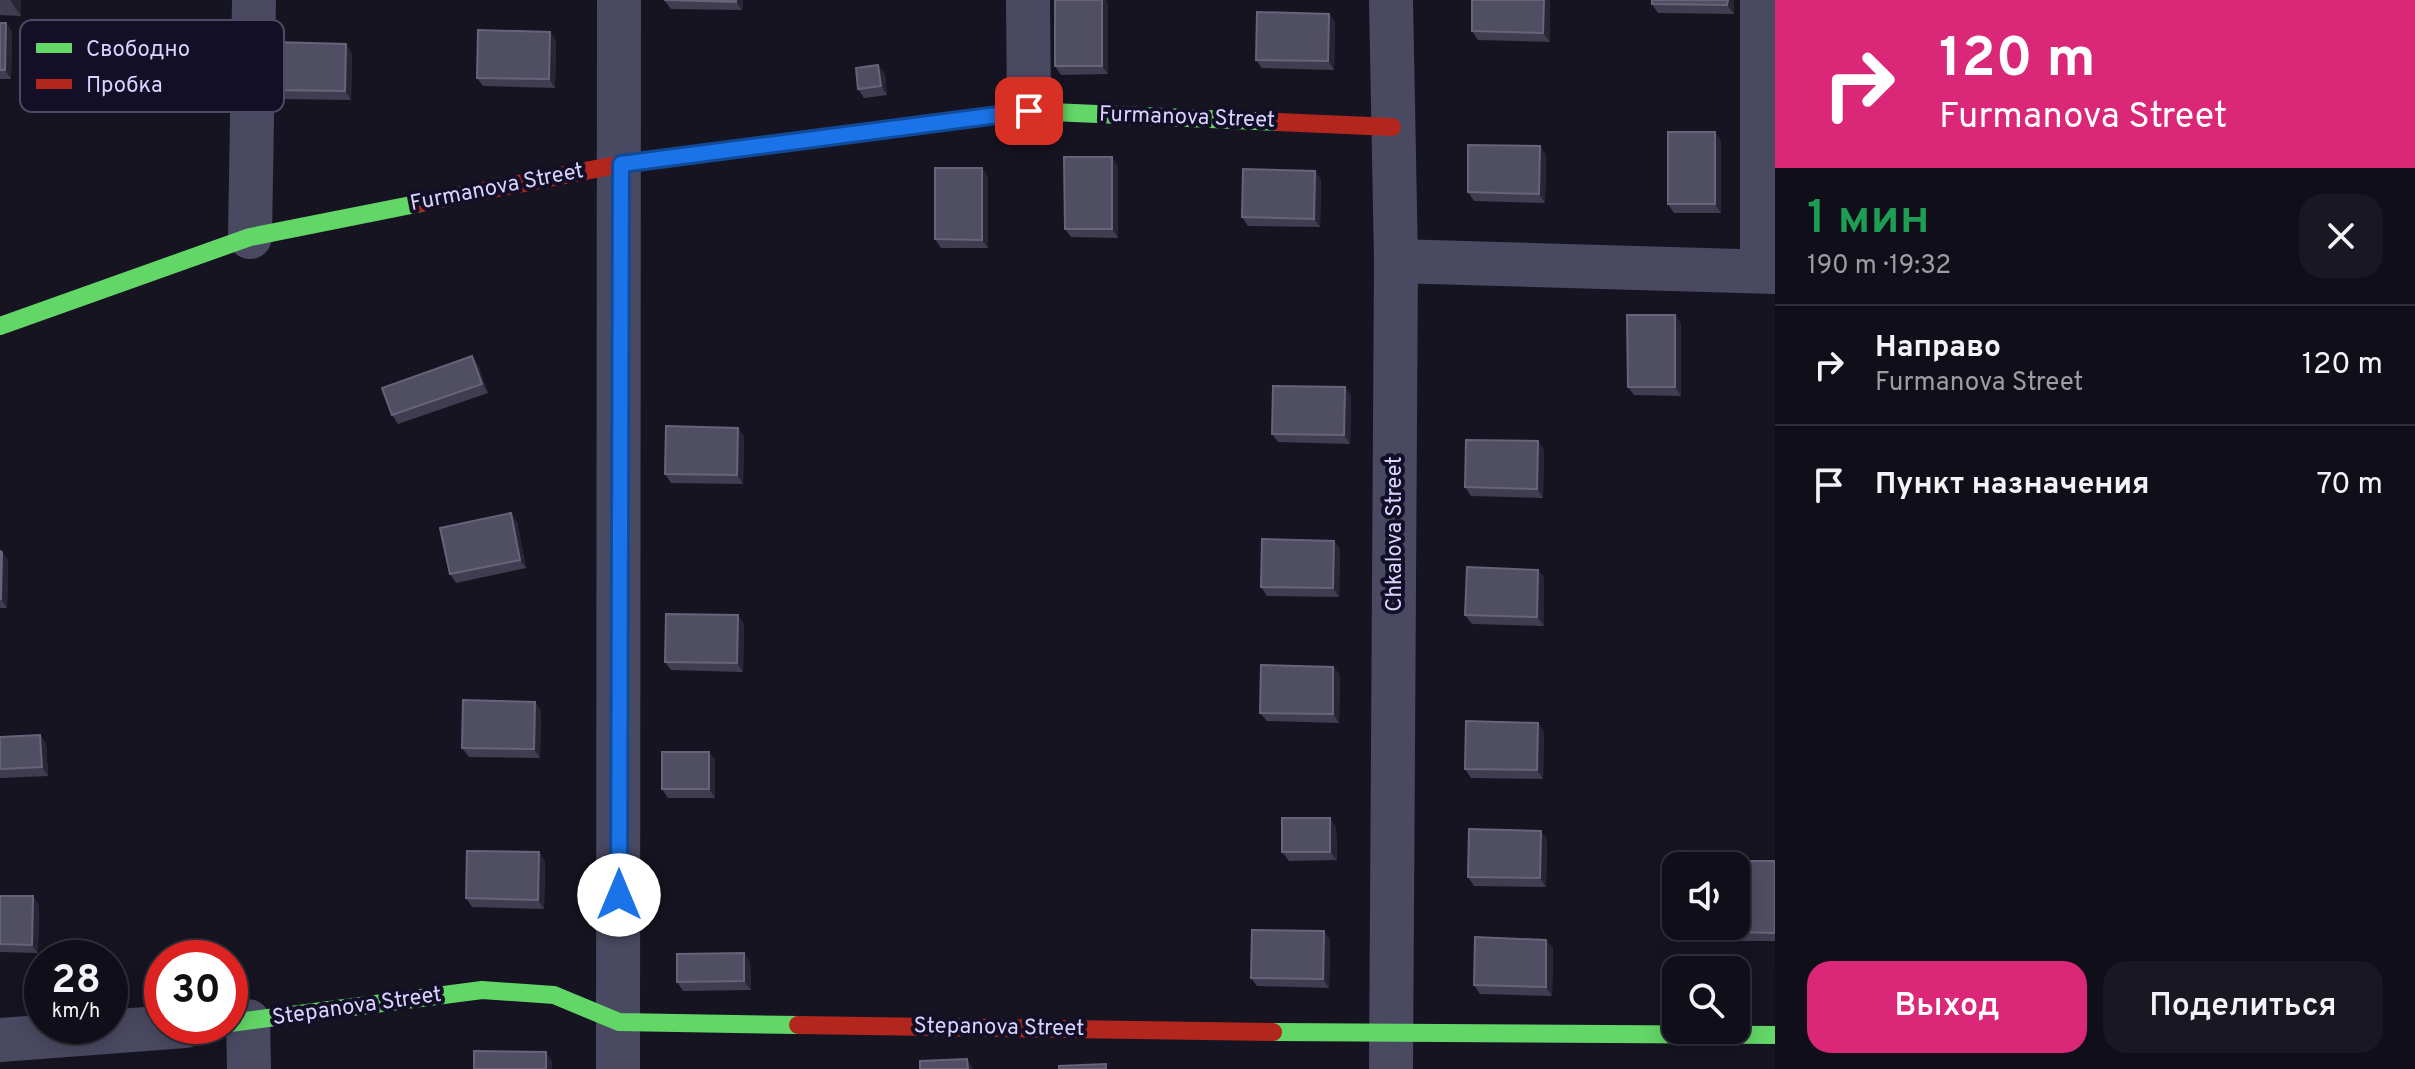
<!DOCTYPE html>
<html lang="ru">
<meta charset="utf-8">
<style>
body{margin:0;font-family:Overpass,sans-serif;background:#191822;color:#f1f3f6;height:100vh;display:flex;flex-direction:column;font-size:30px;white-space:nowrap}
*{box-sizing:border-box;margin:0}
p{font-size:26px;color:#9c9ca2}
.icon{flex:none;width:44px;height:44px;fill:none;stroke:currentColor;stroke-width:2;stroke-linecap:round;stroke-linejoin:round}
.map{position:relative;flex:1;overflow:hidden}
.panel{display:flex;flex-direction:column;background:#100f19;width:640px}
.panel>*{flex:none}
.top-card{background:#db2777;color:#fff;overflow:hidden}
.fabs{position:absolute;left:1662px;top:852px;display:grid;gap:16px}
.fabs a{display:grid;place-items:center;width:88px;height:88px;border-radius:16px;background:#100f19;box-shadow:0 4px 20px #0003,0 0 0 2px #302f38;font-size:40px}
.speed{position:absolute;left:24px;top:940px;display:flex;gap:16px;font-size:40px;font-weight:700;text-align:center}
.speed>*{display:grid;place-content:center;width:104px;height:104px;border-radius:50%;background:#100f19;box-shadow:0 4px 20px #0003,0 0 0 2px #302f38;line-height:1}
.speed small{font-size:20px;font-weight:400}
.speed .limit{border:12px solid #d22;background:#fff;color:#111}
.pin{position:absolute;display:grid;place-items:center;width:68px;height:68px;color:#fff;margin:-34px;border-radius:16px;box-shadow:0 4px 12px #0006}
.me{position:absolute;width:88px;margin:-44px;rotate:0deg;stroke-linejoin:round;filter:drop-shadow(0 0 6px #0008)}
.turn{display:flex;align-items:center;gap:28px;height:168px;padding:0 32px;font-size:36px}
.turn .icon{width:104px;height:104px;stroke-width:2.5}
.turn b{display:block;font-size:56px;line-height:68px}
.round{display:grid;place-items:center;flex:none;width:84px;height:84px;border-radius:24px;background:#191822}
.headline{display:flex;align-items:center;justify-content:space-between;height:136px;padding:0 32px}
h1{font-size:48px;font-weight:600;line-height:60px;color:#1e9e55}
.primary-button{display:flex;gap:16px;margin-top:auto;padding:16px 32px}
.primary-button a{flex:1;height:92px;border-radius:24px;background:#db2777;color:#fff;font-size:32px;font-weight:600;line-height:92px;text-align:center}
.primary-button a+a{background:#191822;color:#f1f3f6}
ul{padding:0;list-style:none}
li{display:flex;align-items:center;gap:24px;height:120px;padding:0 32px;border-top:2px solid #302f38}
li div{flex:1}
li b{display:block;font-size:30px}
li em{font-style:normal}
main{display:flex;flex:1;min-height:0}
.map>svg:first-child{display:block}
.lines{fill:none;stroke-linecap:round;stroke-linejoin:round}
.street{stroke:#4a4962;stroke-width:44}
.fast{stroke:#63d668;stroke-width:18}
.jam{stroke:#b3261e;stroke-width:18}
.wall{fill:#403d50}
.shaded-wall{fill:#282635}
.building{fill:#504e63;stroke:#66637b;stroke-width:2}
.route-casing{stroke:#114b97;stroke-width:20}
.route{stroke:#1a73e8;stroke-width:14}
.labels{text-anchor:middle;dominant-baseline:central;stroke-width:8;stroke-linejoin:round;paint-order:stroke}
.street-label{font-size:22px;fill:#d9d4ff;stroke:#130f26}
.key{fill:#130f26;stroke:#4e4a67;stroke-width:2}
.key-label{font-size:22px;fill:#d9d4ff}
</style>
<main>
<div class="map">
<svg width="1775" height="1069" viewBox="0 0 1775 1069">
<rect width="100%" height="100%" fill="#161421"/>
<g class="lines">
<path class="street" d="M1028 0 1029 111
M1391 0 1396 261 1391 1069
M1762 0V271
M250 237 254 0
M1396 261 1775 272
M248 1021 249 1069
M0 1040 185 1026
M618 1069 619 0"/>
<path class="fast" d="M761 146 1029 111 1277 122
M0 326 250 237 421 203
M230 1023 482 990 554 995 619 1022 798 1025
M1273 1032 1775 1035"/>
<path class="jam" d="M1277 122 1392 127
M421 203 621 164 761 146
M798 1025 1273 1032"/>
</g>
<path class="wall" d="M0 0H21V16L0 15Z
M664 0H743L742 10 671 9Z
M1472 0H1550V42L1478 40 1472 31Z
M1734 0V14L1658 13 1652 4Z
M1108 3V74L1061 75 1055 66Z
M1329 14 1335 22 1334 70 1262 68 1256 60Z
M0 23H6L12 32 11 79H0Z
M556 40 555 88 483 86 477 78Z
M352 53 351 100 279 99 273 90Z
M878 65 885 74 887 95 864 98 858 89Z
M1715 132 1721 141V213H1674L1668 204Z
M1540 146 1546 155 1545 203 1474 201 1468 192Z
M1118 166V238L1071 237 1065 229Z
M1315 171 1321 180 1320 227 1248 226 1242 217Z
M988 177V248H941L935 239Z
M1675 315 1681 324V396L1634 395 1628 387Z
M478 365 488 393 398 424 392 415Z
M1345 387 1351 396 1350 444 1278 442 1272 434Z
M738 428 744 436 743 484 671 483 665 474Z
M1538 441 1544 450 1543 498 1471 496 1465 487Z
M517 522 526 568 456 583 450 574Z
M1334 541 1340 549 1339 597 1267 596 1261 587Z
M0 551 2 552 8 560 7 608H0Z
M1538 570 1544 578V626L1472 624 1465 615Z
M744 624 743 672 671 670 665 662Z
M1333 667 1340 675 1339 723 1267 721 1260 713Z
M535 702 541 711 540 758 469 757 462 748Z
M1538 723 1544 732 1543 779 1471 778 1465 769Z
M40 735 46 744 48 776 0 778V737Z
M709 752 715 760V798H668L662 789Z
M1336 827 1337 860 1289 861 1282 852Z
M1541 831 1547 840 1546 887 1474 886 1468 877Z
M539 852 545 861 544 909 472 907 466 898Z
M1775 861V941H1736L1730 932Z
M0 896 39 905 38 953 0 952Z
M1324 931 1330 940 1329 988 1257 986 1251 978Z
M1546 940 1553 948 1552 996 1480 994 1474 985Z
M750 962 751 990 683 991 677 982Z"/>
<path class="shaded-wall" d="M10 0H21V16Z
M736 0H743L742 10 736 2Z
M1102 0H1106L1108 3V74L1102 66Z
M1544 0H1550V42L1543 33Z
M1728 0H1734V14L1727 5Z
M1329 14 1335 22 1334 70 1328 61Z
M6 23 12 32 11 79 5 70Z
M550 32 556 40 555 88 549 79Z
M346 44 352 53 351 100 345 91Z
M878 65 885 74 887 95 881 86Z
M1715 132 1721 141V213L1715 204Z
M1540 146 1546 155 1545 203 1539 194Z
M1112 157 1118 166V238L1112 229Z
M982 168 988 177V248L982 240Z
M1315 171 1321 180 1320 227 1314 219Z
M1675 315 1681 324V396L1675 387Z
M472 356 478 365 488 393 482 384Z
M1345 387 1351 396 1350 444 1344 435Z
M738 428 744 436 743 484 737 475Z
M1538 441 1544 450 1543 498 1537 489Z
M511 513 517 522 526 568 520 560Z
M1334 541 1340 549 1339 597 1333 588Z
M2 552 8 560 7 608 1 599Z
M1538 570 1544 578V626L1537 617Z
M738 615 744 624 743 672 737 663Z
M1333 667 1340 675 1339 723 1333 714Z
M535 702 541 711 540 758 534 749Z
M1538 723 1544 732 1543 779 1537 770Z
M40 735 46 744 48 776 42 767Z
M709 752 715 760V798L709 789Z
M1330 818 1336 827 1337 860 1330 852Z
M1541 831 1547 840 1546 887 1540 878Z
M539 852 545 861 544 909 538 900Z
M33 896 39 905 38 953 32 945Z
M1324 931 1330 940 1329 988 1323 979Z
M1546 940 1553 948 1552 996 1546 987Z
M744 953 750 962 751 990 744 981Z
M546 1052 552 1061V1069H546Z
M967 1059 973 1068V1069H968Z"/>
<path class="building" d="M664 0H736V2Z
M1055 0H1102V66H1055Z
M1472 0H1544L1543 33 1472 31Z
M1652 0H1728L1727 5 1652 4Z
M1257 12 1329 14 1328 61 1256 60Z
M0 23H6L5 70H0Z
M478 30 550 32 549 79 477 78Z
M274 42 346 44 345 91 273 90Z
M878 65 881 86 858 89 856 68Z
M1668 132H1715V204H1668Z
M1468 145 1540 146 1539 194 1468 192Z
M1064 157H1112V229H1065Z
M935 168H982V240L935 239Z
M1243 169 1315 171 1314 219 1242 217Z
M1627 315H1675V387H1628Z
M472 356 482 384 392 415 382 388Z
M1273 386 1345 387 1344 435 1272 434Z
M666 426 738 428 737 475 665 474Z
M1466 440 1538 441 1537 489 1465 487Z
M511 513 520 560 450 574 440 528Z
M1262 539 1334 541 1333 588 1261 587Z
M0 551 2 552 1 599H0Z
M1467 567 1538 570 1537 617 1465 615Z
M666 614 738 615 737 663 665 662Z
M1261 665 1333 667V714L1260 713Z
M463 700 535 702 534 749 462 748Z
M1466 721 1538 723 1537 770 1465 769Z
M40 735 42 767 0 769V737Z
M662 752H709V789H662Z
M1282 818H1330V852H1282Z
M1469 829 1541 831 1540 878 1468 877Z
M467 851 539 852 538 900 466 898Z
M1730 861H1775V933L1730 932V926H1736V866H1730Z
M0 896H33L32 945 0 944Z
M1252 930 1324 931 1323 979 1251 978Z
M1475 937 1546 940V987L1474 985Z
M744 953V981L677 982V954Z
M474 1051 546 1052V1069H474Z
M967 1059 968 1069H920V1061Z
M1106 1064V1069H1059V1066Z"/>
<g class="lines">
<g class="route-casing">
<path id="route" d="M619 895 621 164 1029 111"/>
</g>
<use href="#route" class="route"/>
</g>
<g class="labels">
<g class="street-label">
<text transform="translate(1187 118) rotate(2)">Furmanova Street</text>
<text transform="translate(497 188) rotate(-11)">Furmanova Street</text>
<text transform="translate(1395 534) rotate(-90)">Chkalova Street</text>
<text transform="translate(357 1007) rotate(-8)">Stepanova Street</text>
<text transform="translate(999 1028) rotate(1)">Stepanova Street</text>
</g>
</g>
<rect x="20" y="20" width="264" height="92" rx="12" class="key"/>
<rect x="36" y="43" width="36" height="10" fill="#63d668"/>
<rect x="36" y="79" width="36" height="10" fill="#b3261e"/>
<g class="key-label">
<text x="86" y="56">Свободно</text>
<text x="86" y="92">Пробка</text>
</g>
</svg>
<div class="fabs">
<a><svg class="icon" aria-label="sound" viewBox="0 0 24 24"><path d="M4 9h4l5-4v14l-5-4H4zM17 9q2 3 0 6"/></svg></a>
<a><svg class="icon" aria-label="search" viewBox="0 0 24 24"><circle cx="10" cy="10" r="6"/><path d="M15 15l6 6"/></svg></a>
</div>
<div class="speed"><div>28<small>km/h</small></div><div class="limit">30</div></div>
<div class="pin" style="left:1029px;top:111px;background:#d93025"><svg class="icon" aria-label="arrive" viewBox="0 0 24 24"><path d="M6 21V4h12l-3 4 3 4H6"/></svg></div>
<svg class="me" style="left:619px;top:895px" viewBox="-20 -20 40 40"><circle r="19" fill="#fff"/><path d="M0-13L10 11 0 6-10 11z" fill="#1a73e8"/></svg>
</div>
<section class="panel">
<div class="top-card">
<div class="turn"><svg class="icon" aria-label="right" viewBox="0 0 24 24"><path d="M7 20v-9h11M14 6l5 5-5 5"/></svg><div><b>120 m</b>Furmanova Street</div></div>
</div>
<div class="headline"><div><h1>1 мин</h1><p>190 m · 19:32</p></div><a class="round"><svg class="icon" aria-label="close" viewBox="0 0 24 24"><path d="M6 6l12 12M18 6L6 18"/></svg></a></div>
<ul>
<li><svg class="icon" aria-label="right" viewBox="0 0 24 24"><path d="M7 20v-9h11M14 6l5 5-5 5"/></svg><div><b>Направо</b><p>Furmanova Street</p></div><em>120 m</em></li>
<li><svg class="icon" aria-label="arrive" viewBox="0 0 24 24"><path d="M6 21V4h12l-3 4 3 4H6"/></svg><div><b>Пункт назначения</b></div><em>70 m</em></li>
</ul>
<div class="primary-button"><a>Выход</a><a>Поделиться</a></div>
</section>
</main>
